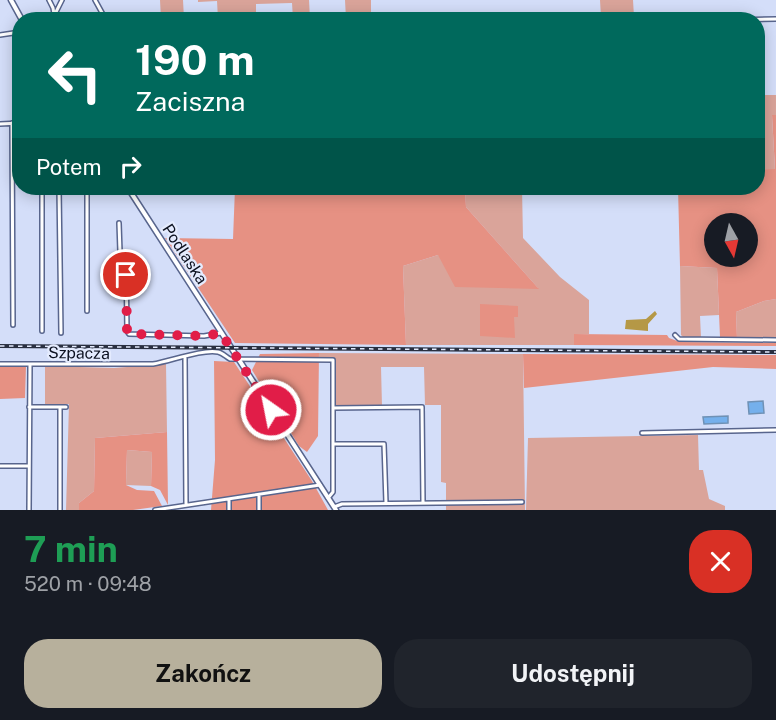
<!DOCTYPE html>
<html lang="pl">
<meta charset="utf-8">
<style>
body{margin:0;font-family:"Public Sans",sans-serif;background:#20242c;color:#f1f3f6;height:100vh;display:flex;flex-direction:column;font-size:22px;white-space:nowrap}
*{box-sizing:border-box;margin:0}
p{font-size:20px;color:#9ea1a6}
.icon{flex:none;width:33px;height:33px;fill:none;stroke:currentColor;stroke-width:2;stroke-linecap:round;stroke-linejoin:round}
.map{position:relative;height:510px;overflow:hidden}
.details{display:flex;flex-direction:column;background:#171b24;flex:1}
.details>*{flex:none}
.top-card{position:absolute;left:12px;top:12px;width:753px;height:183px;border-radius:24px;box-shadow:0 3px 15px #0003;background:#00695c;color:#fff;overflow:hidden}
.needle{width:39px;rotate:172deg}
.tools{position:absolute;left:704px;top:213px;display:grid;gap:12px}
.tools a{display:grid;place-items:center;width:54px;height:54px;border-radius:50%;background:#171b24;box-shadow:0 3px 15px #0003;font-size:30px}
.pin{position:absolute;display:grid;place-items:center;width:51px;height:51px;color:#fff;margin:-26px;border:3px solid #fff;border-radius:50%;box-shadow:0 2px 6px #0007}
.me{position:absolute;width:66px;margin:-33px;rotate:327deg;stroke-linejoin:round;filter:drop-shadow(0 0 4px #0008)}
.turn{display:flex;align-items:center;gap:21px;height:126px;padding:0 24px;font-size:27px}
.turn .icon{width:78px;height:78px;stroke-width:2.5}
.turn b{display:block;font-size:42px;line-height:51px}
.then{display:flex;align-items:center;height:57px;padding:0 24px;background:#0003;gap:12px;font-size:22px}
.round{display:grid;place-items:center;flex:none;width:63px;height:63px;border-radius:24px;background:#20242c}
.summary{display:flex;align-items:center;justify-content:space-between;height:102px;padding:0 24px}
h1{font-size:36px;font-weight:700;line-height:45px;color:#1e9e55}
.button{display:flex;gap:12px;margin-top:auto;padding:12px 24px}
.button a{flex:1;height:69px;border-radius:24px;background:#b7b09c;color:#111;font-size:24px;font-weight:700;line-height:69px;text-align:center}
.button a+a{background:#20242c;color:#f1f3f6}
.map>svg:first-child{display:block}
.green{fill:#daa49a}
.forest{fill:#e69183;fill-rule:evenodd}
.water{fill:#b59846}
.building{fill:#75b0ec;stroke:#6f91b5;stroke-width:1.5}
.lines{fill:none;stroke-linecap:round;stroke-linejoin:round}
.minor-casing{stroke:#58658d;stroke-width:6}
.tertiary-casing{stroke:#58658d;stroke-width:7}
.minor{stroke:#fff;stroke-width:3}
.tertiary{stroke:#fff;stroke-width:4}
.rail-casing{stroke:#292f40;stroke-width:4}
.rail{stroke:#e4ebfe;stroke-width:1.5;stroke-dasharray:4.5;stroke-linecap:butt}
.route{stroke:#e11d48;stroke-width:10;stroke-dasharray:0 18}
.labels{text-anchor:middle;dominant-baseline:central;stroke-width:4.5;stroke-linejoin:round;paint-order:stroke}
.street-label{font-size:16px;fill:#0b101f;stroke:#e4ebfe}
</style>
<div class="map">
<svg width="776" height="510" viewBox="0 0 776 510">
<rect width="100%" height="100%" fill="#d4def9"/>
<path class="green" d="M160 0H183L184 19H161Z
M198 0H309L310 19H293L292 3 256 4V19H218L217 1 198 2Z
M345 0H371V19H346Z
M600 0H633L634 17H601Z
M758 95H776V115L772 116 775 170H758Z
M465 188H522L523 238 560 277 589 300V334H575L574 345H406L403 266 438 255 538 288 466 207Z
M680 266 717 268 719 315 700 316 701 337H683L681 335Z
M776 299V338H737L736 312 764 301Z
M319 353 523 354 525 510H446V483L441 482V405H425L424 367H381L382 406H336L335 359 319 358Z
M166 364 167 432 95 438 94 491 79 503V510H66L69 404H45V366L114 368Z
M698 435 699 470H703L709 499 725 506V510H526L528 438Z
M127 450 152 452 151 486 126 485Z"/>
<path class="forest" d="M772 115H776V299L764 301 736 312 737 338 720 337 717 268 680 266 678 188H758V170L775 169ZM714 224H747V256H714Z
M235 188H465L466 207 539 289 455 287 438 255 403 266 406 345 235 343 165 238 233 239Z
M480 304 518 306V317H514L515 338 480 336Z
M574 334 667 335 669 338 680 342 776 343V346L574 345Z
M319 353 318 436 307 452 299 446 252 370 260 354Z
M523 354 776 355V369L713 367 524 388Z
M214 361 234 362 312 481 328 510H211L215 460Z
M0 366H26L25 398 0 399Z
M167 432 168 505 160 490 151 486 152 452 127 450 126 485 137 490 154 491 162 506 133 510H79V503L94 491 95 438Z"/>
<path class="water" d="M655 311 657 314 648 324V331L625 329 626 320 646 319Z"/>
<path class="building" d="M763 401 764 413 749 414 748 402Z
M728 416V423L704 424 703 417Z"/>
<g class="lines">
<g class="minor-casing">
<path id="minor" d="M49 0 53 8 55 20
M95 0 106 20
M55 14 62 0
M735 20 776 19
M0 35 20 32
M12 123 13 325
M0 124 20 123
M42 188V331
M59 188 61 333
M87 188V311
M119 223 120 252 126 256 127 331 129 334 204 336 221 333
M675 335 679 339 776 340
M185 358 186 505
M0 364H153C171 361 202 349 218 352 223 353 226 357 230 359L333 360V492L328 498
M29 407H66
M60 407V510
M333 408 422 407 423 502
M642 433 776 430
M333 444H384L386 503
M0 466H28
M229 500V510
M334 507 342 504 522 502
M29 510 30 365
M155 510 320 485
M259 510V495"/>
</g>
<g class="tertiary-casing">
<path id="tertiary" d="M11 0 22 20
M128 188 336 510"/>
</g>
<use href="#minor" class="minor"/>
<use href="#tertiary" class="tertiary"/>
<g class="rail-casing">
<path id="rail" d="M0 346 776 352"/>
</g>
<use href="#rail" class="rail"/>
</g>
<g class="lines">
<path class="route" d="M126 275 127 331 129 334 205 336 221 333 271 410"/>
</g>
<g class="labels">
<g class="street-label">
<text transform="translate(185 254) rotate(57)">Podlaska</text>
<text transform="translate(79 353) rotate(1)">Szpacza</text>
</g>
</g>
</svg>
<div class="tools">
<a><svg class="needle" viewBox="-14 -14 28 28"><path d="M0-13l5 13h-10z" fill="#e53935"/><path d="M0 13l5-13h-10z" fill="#9ea1a6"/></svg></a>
</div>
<div class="pin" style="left:126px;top:275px;background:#d93025"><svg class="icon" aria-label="arrive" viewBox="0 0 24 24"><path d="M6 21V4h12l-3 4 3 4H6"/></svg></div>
<svg class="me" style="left:271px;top:410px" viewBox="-20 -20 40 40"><circle r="17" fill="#e11d48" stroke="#fff" stroke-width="3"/><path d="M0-11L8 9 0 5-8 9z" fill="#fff"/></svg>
<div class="top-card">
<div class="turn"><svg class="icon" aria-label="left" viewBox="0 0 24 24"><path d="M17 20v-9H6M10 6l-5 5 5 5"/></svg><div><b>190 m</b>Zaciszna</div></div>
<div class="then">Potem<svg class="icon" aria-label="right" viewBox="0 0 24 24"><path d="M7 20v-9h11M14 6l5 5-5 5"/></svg></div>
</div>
</div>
<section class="details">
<div class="summary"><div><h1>7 min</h1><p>520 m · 09:48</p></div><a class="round" style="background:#d93025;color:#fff"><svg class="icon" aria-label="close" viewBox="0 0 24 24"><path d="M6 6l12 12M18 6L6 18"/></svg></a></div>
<div class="button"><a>Zakończ</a><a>Udostępnij</a></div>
</section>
